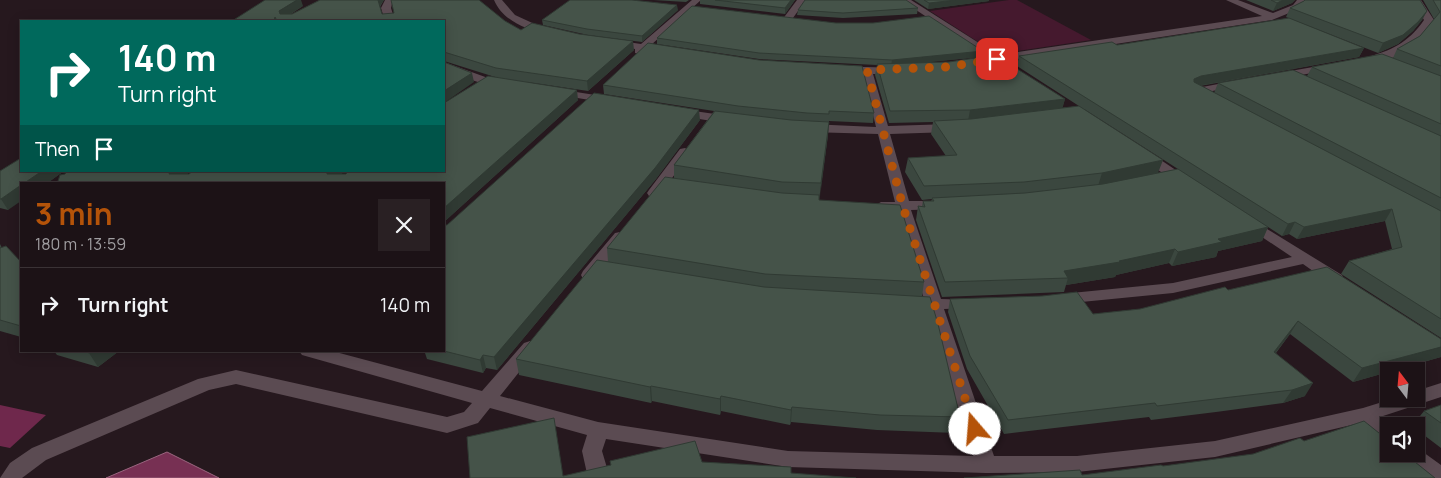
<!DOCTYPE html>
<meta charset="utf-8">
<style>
body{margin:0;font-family:Manrope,sans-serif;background:#292023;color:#f1f3f6;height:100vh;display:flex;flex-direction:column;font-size:19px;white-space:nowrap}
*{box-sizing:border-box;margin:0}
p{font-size:16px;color:#a09ea1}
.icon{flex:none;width:28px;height:28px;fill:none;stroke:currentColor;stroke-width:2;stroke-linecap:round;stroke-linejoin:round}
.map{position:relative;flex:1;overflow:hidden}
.panel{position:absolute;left:20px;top:182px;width:425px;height:170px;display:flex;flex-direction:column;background:#1c1216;border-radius:0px;box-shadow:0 2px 12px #0003,0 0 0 1px #3a3235}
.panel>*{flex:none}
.hud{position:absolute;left:20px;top:20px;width:425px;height:152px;border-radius:0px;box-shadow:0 2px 12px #0003,0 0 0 1px #3a3235;background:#00695c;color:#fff;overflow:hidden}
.needle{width:32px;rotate:344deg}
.fabs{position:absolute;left:1380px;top:362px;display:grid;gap:10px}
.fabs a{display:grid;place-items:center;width:45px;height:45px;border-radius:0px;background:#1c1216;box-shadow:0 2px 12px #0003,0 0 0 1px #3a3235;font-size:25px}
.pin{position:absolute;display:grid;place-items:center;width:42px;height:42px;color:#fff;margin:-21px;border-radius:10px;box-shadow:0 2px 8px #0006}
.me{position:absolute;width:55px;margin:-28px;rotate:342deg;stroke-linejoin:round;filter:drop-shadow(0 0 4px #0008)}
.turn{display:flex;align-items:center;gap:18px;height:105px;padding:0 15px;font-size:22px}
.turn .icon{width:65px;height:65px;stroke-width:2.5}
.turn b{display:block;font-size:35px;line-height:42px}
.then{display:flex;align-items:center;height:48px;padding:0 15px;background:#0003;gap:10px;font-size:19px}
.round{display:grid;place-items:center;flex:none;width:52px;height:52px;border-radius:0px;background:#292023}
.head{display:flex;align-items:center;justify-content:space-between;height:85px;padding:0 15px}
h1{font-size:30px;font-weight:700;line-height:38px;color:#b45309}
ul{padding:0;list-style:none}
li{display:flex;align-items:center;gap:15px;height:75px;padding:0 15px;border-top:1px solid #3a3235}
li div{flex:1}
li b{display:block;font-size:19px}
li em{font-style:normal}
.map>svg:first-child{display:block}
.green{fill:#45192e}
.forest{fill:#6f284c}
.water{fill:#773053;stroke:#9a657f}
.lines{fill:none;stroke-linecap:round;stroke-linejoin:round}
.minor{fill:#5b4b52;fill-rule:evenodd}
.wall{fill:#3b473f;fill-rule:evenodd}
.shaded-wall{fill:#303a33}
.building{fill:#455349;stroke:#303a33}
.route{stroke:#b45309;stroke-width:9;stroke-dasharray:0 16.2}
</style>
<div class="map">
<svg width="1441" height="478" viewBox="0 0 1441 478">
<rect width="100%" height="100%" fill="#26181e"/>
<path class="green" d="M1009 0H1017L1091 40 997 54 930 11Z"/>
<path class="forest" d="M0 405 46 415 10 448 0 446Z"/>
<path class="water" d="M167 452 219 478H106Z"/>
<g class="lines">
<path class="minor" d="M385 0H393L391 8 395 21H385L381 8Z
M494 0H502L515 15 552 32 547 35C526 29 503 21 494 0Z
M692 0H701L651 45 667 48V52L646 51 639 54 635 53V49L614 46 609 43 614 40 641 44Z
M797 0H806L790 22H784L782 20Z
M901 0H911L998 55 1262 16 1226 0H1238L1273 13 1293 5 1297 0H1306L1299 9 1272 20 1005 61V64L978 63V59L987 57Z
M1412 0H1421L1434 20C1420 41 1392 68 1364 62V58C1391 51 1408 43 1424 20Z
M444 62 488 78 506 81 507 83C497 93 457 74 444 69Z
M1330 64 1335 67 1334 69 1279 79 1274 76 1279 73Z
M867 67 897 68 902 71 897 74H873L888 126 951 124 957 128 951 132 890 134 909 201H943L950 205 943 209 911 210 941 299 974 300 976 304 974 308 944 309 994 456H1077L1215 441 1363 408 1392 399H1416V391L1441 383V397L1380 417 1392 426H1389V443L1382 441 1360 423 1215 457 1077 472 986 473 788 467 606 439 602 451 610 478H588L582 451 587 435 490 408 478 423 447 433 236 384 209 390 46 460 22 478H0L10 463 32 448 198 379 236 370 447 417 464 412 472 403 302 355 299 351H332L482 391 524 343 530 341 536 343 539 347 500 396 598 422 788 451 973 456 928 309 905 308 903 304 905 300 924 299 897 210H881L874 206 881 202H895L878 134 809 132 803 128 809 124 876 127 863 74 842 73 837 70 842 67Z
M1234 81 1238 82V86L1197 94 1191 91 1197 88Z
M557 89 608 97 614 100 608 103 553 94V90Z
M680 109 729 116 735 120 729 124 676 115V111Z
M685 148 691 152 659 196H649L647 193 649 190 680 149Z
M1144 151 1149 152 1192 181 1185 185 1180 184 1139 158 1138 155 1139 152Z
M1249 218 1342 275 1344 279 1342 283H1330L1303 264 1173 293 1061 304 1055 303 1053 299 1055 295 1061 294 1173 283 1292 257 1244 225 1242 222Z
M620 232 627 236 595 279H583L581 275 583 271 615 233Z
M1416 447 1441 465V478H1427L1405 460 1402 454H1416Z"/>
</g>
<path class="wall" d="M320 0H384L380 7 382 14 505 21 521 30 634 50 588 91 527 82 578 100 444 222V184L65 174 68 171H191L187 174H189L193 171H345L341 174H346L495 77 444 61V21H232L303 6 291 14H292Z
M653 0H689L686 2Z
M700 0H795L785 14 700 4Z
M914 0H989V1L928 9Z
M1246 0H1295L1292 3 1273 11Z
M1423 0H1441V338L1341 274 1349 261 1392 249 1385 221 1297 239 1289 234 1282 236 1268 227 1262 241 1218 251 1216 257 1172 266 1169 263 1116 275 1115 277 1066 285 1064 292 942 297 916 220 918 206H922L923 201H931L932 199 922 200 905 172 908 158 946 156 931 134 933 122 889 123 875 75 877 65 759 59 657 44V38L983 51 981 57 1065 99 1062 108 1079 106 1017 66 1019 56 1117 45 1364 48 1359 57 1200 86 1214 93 1218 83 1307 76 1312 67 1393 58 1397 49 1420 36 1434 19ZM980 57 949 62H927ZM1084 109 1178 169 1158 173Z
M1304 1 1427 11 1422 20 1413 31 1398 44 1378 53 1286 17 1290 8Z
M918 8 917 14 843 18 797 15 798 10Z
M678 10 642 42 588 35 543 25 542 20Z
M603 85 874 113 873 123 829 121 828 135 819 200 924 282 922 297 960 417 956 433 877 430 791 422 790 425 721 411 720 415 652 401 651 403 519 375 516 359 608 261 607 248 674 178V165L714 111 604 94Z
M700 120 656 179 497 370 486 368 483 373 427 359 425 353 419 351H444L447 225Z
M0 171H64L46 184H21L8 210 0 208Z
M0 244 2 248 21 262V337L0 331Z
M1228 290 1441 357 1353 382 1290 334 1276 353 1305 396 1283 403 1216 412 1151 420 1149 417 1004 434 967 369 948 312 950 299 1093 314 1140 309Z
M54 351H119L98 367 57 355Z
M1441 405V448L1416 429V426H1412L1424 411Z"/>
<path class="shaded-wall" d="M297 0H301L303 6 282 19 279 11Z
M378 0H384L379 7Z
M791 0H795L785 14V8Z
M956 0H989V1L928 9 929 3Z
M1283 0H1295L1292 3 1273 11 1277 3Z
M677 5 678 10 642 42V36Z
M1427 11 1422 20 1413 31 1398 44 1378 53 1383 43Z
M633 41 634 50 588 91 587 81Z
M1364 48 1359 57 1197 86 1190 89 1194 79 1201 76Z
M983 51 981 57 891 66 892 60Z
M472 73 474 82 444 103V91Z
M577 90 578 100 444 222V208Z
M1065 99 1062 110 968 121 970 110Z
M699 110 700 120 656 179 497 370 494 357Z
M829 122 828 135 820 197 821 183Z
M1163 160 1158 173 1098 186 1102 173Z
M42 171H64L46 184H23Z
M170 171H191L175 182 169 174Z
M327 171H345L331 183 327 174Z
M21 185V201L8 210 1 199Z
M1392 209 1385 221 1297 239 1304 227Z
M1295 222 1289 234 1282 236 1288 224Z
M1268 227 1262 241 1218 251 1216 257 1172 266 1178 252 1218 239Z
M1175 249 1169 263 1116 275 1115 277 1066 285 1068 278 1064 271Z
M1298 321 1290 334 1266 365 1274 352Z
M1441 347V357L1353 382 1362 368Z
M92 351H119L98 367 89 353Z
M483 355 486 368 483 373 480 360Z
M1313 383 1305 396 1283 403 1292 390Z
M651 386 652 401 651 403 650 387Z
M721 396V411L720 415V399Z
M792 407 791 422 790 425 791 410Z"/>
<path class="building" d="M265 0H297L279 11 280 14H292L320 0H378L382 14 394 13 391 0H479L505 21 521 30 532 23 579 34 633 41 587 81 496 68 444 52V21H277L275 17 274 21H232Z
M570 0H632L677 5 642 36 587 29 542 20Z
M715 0H791L785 8Z
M805 0H906L918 8 843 13 798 10Z
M924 0H956L929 3Z
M1271 0H1283L1277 3Z
M1305 0H1420L1427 11 1418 22 1403 35 1383 43 1290 8 1304 1Z
M1433 0H1441V66L1397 49 1420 36 1440 12Z
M692 6 836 23H873L929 16 983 51 892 60 759 53 657 38Z
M1289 18 1364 48 1201 76 1194 79V82L1441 211V319L1349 261 1402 247 1392 209 1304 227 1295 222 1288 224 1019 56 1112 42 1117 45Z
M648 43 759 60 862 66 874 113 829 111V114L807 113 738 106 603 85Z
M1382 54 1441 76V124L1312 67Z
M995 55 1065 99 970 110 890 111 877 64 949 62Z
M444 62 472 73 444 91Z
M1293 70 1441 136V198L1218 83Z
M488 76 577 90 444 208V184H57L60 175 65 174 68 171H170L169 174H189L193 171H327V174H346L349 171H444V103Z
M594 93 699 110 655 168 494 357 483 355 480 360 444 351V225H447Z
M1079 106 1163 160 1102 173 1024 182 924 186 908 158 957 155 934 121 971 119Z
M715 111 791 120 829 122 821 183 782 182 674 165Z
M21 158V171H42L23 184H21V185L1 199H0V171Z
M1178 169 1268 227 1218 239 1222 242 1178 252 1175 249 1119 261 1120 262 1064 271 1068 278 945 282 918 206 925 207 923 201H934L932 198 1025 193 1103 184Z
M665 177 782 193 819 195V200L900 205 924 282 765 274 607 248Z
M6 246 21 262V326L0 320V247V248Z
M597 260 764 287 930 297 938 324 960 417 880 415 792 407 791 410 721 396 720 399 651 386 650 387 516 359Z
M1327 267 1441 339V347L1362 368 1298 321 1274 352 1313 383 1292 390 1223 398 1157 406 1155 403 1008 420 970 356 950 299 1042 296 1077 292 1093 314 1140 309 1225 287 1228 290Z
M83 351H92L89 353Z
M1441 405V423L1424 411Z
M554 418 563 476 611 465 610 461 695 441 702 462 791 467V473L856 478H470L467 437Z
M1364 421 1389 441V454H1405L1435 478H964L1080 470 1082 475 1161 465 1163 466 1253 454 1300 438 1304 441Z"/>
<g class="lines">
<path class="route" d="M975 429 903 207 867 70 947 67 997 59"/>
</g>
</svg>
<div class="fabs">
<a><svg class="needle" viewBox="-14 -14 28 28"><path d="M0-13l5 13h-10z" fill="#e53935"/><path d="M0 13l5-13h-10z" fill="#a09ea1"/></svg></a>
<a><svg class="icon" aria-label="sound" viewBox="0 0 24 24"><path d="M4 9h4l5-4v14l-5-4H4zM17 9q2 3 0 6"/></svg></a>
</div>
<div class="pin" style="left:997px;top:59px;background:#d93025"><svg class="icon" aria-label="arrive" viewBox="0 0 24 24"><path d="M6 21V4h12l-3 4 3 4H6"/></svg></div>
<svg class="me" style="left:975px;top:429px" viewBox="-20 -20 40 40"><circle r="19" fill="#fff"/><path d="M0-13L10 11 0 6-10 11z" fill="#b45309"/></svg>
<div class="hud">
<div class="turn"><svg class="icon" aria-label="right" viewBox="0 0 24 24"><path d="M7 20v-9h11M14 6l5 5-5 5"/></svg><div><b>140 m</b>Turn right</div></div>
<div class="then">Then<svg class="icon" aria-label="arrive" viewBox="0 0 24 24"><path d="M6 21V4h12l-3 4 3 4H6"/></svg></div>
</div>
<section class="panel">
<div class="head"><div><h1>3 min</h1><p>180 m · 13:59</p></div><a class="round"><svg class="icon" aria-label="close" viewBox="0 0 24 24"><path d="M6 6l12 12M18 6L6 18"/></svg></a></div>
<ul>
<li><svg class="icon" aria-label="right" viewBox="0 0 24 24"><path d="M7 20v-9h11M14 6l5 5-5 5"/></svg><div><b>Turn right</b></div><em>140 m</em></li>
</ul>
</section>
</div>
